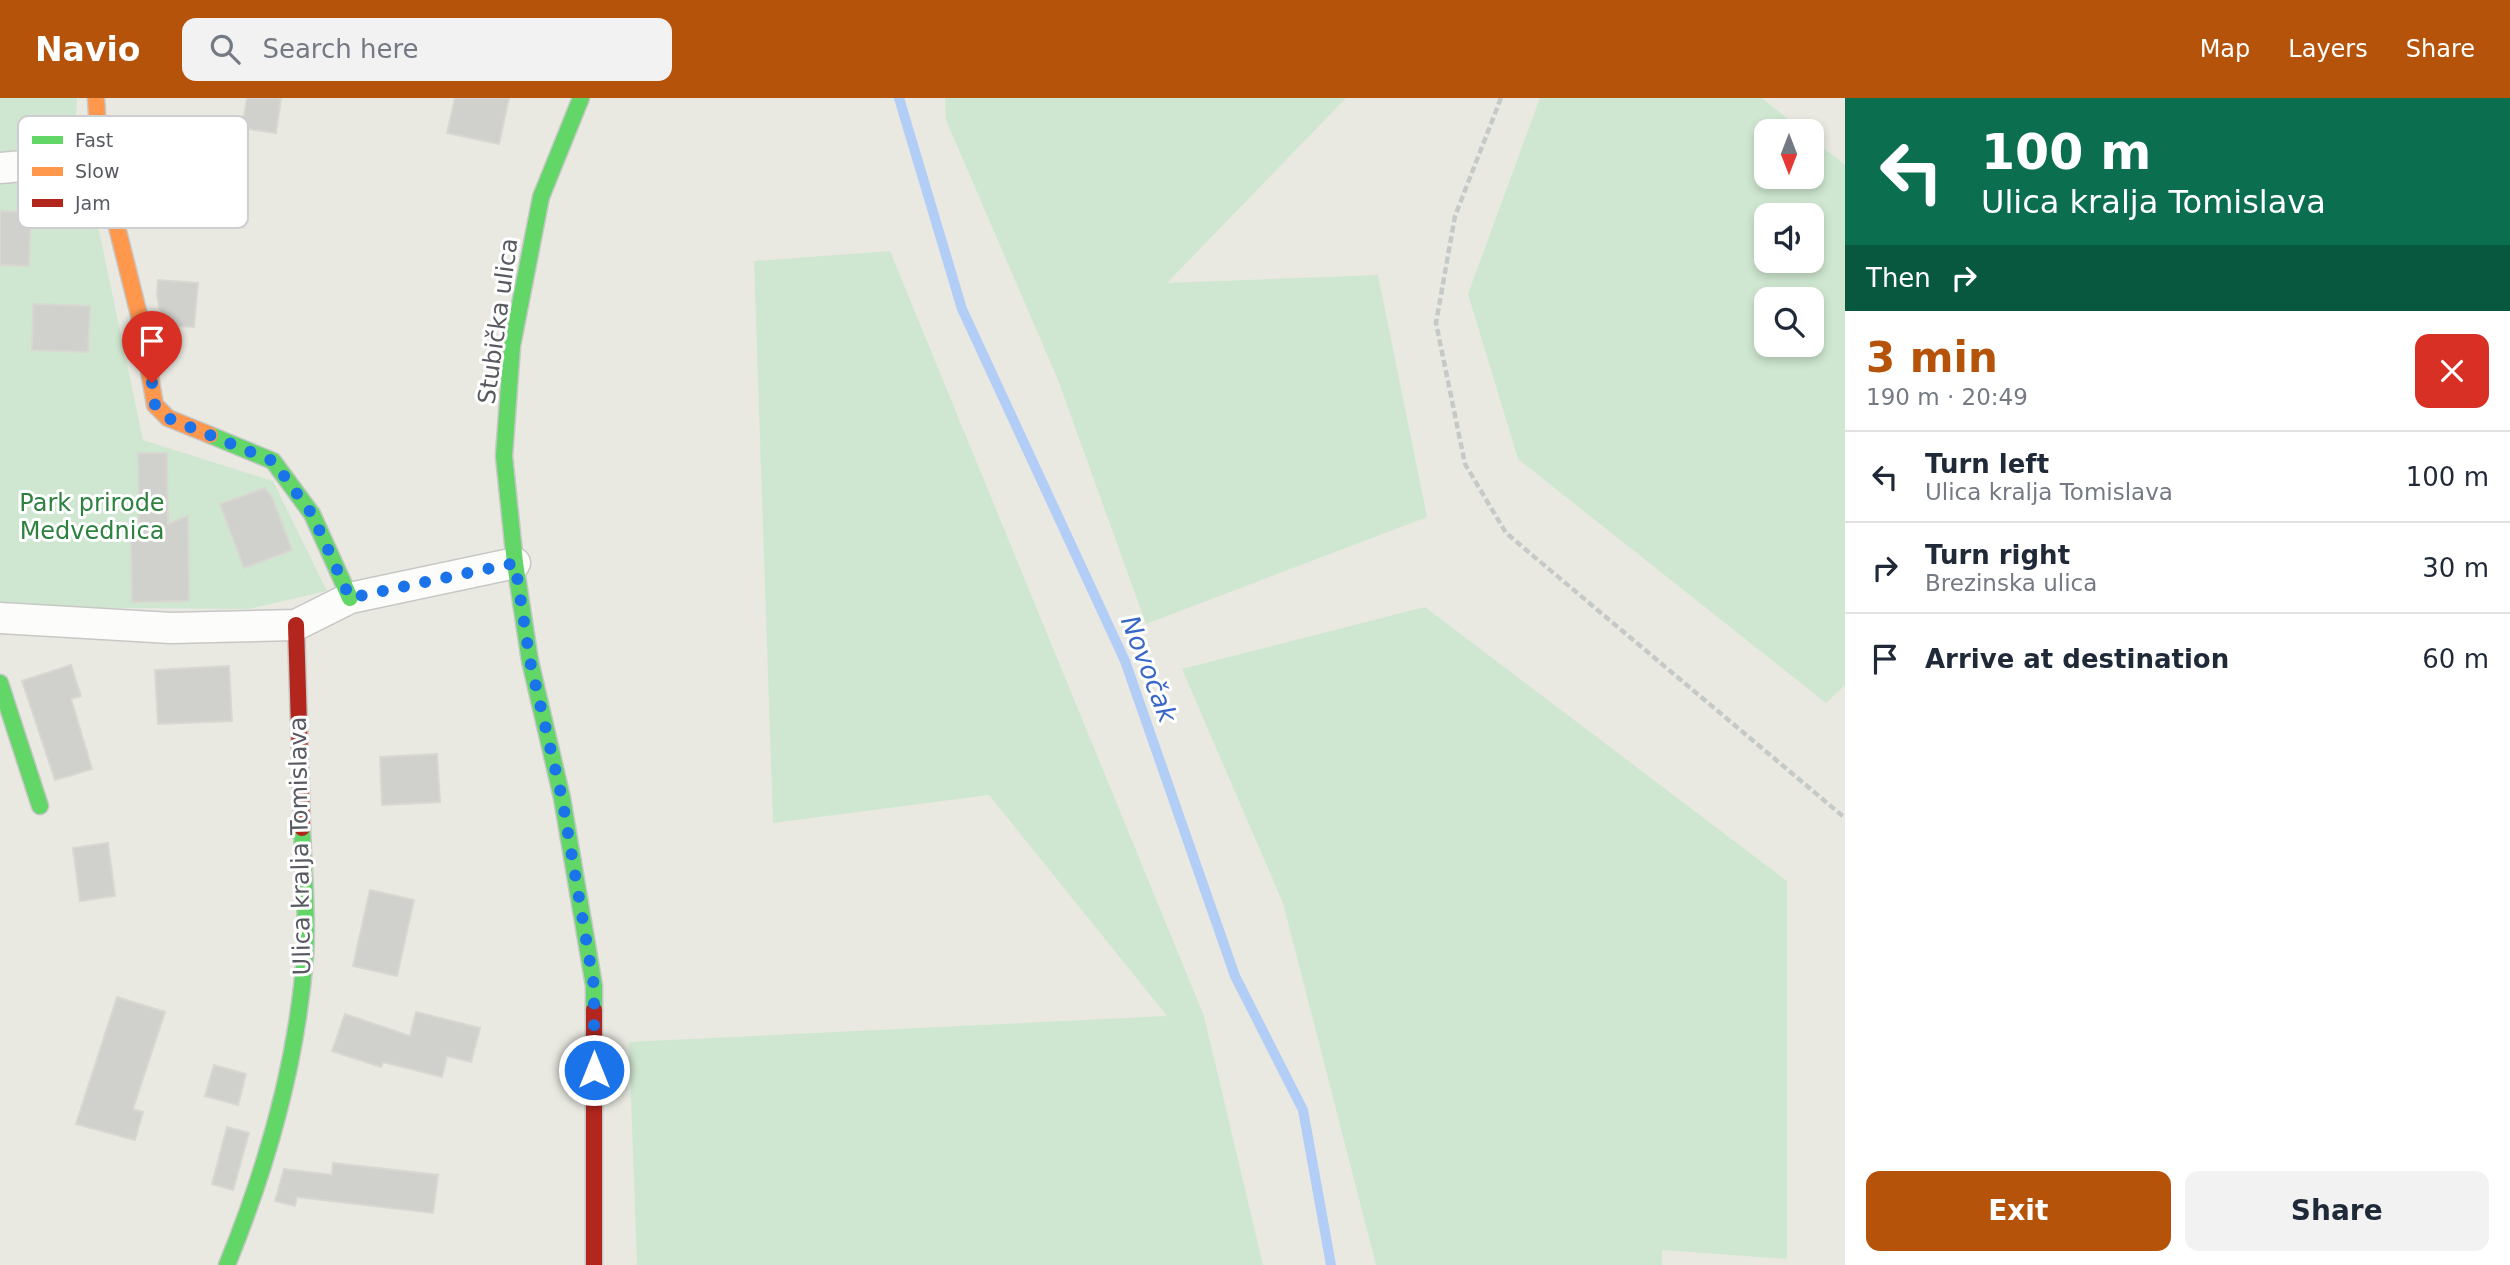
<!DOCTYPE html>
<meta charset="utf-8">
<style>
body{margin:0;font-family:"DejaVu Sans",sans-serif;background:#f2f2f3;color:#1f2937;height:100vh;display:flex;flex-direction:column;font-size:26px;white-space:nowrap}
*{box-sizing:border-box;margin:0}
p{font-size:23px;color:#747a83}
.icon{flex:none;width:38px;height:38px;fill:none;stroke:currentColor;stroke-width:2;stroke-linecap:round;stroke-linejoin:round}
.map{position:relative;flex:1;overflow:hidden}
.side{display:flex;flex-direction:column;background:#fff;width:665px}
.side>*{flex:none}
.banner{background:#0b6e4f;color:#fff;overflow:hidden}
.needle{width:46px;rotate:180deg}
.buttons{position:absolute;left:1754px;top:21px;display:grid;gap:14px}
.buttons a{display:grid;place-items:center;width:70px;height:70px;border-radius:14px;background:#fff;box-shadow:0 4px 10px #0003;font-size:35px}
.pin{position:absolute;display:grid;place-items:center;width:60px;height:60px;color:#fff;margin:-72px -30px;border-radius:50% 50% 50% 0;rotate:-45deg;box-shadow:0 0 7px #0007}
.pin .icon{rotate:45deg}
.me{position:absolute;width:77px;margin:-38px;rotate:0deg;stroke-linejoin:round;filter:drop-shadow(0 0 5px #0008)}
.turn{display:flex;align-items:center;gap:24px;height:147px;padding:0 21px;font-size:32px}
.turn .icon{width:91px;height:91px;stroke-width:2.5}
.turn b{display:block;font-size:49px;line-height:60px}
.then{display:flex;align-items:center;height:66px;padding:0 21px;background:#0003;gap:14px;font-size:26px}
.round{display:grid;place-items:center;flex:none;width:74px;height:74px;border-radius:14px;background:#f2f2f3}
.overview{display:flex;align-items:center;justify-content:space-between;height:119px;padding:0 21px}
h1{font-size:42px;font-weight:600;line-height:52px;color:#b45309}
.primary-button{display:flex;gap:14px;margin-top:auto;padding:14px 21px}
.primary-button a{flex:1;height:80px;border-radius:14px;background:#b45309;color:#fff;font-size:28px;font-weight:600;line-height:80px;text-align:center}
.primary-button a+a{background:#f2f2f3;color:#1f2937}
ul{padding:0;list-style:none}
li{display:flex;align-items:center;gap:21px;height:91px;padding:0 21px;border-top:2px solid #e0e1e3}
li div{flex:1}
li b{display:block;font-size:26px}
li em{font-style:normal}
header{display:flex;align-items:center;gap:42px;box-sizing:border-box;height:98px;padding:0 35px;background:#b45309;color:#fff}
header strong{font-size:33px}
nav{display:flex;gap:38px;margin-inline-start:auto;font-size:24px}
.search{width:490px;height:63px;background:#f2f2f3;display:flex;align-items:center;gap:18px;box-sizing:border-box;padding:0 24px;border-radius:14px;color:#747a83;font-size:26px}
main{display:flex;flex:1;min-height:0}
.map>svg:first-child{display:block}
.green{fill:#cfe7d0;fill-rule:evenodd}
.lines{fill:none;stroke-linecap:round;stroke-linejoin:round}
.stream{stroke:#b3cef6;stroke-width:10}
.building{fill:#d0d0cc;stroke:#d8d7d1;stroke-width:2}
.street-casing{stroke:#c7c7c6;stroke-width:33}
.fast-casing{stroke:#c7c7c7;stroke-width:19}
.slow-casing{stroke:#c7c7c7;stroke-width:19}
.jam-casing{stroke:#c7c7c7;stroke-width:19}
.path{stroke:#c5cac8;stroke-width:4.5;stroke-dasharray:7 3.5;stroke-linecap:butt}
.street{stroke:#fcfcfb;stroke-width:30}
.fast{stroke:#63d668;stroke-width:16}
.slow{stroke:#ff974d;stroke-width:16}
.jam{stroke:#b3261e;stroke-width:16}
.route{stroke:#1a73e8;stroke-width:12;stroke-dasharray:0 21.6}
.labels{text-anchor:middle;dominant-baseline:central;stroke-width:6;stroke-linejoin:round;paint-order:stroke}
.street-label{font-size:24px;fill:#585a61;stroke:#fff}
.park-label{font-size:24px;fill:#2e8240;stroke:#fff}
.water-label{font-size:26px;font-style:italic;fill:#3967c8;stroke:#fff}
.key{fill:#fff;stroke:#cdced0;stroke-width:2}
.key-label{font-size:19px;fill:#585a61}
</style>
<header>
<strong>Navio</strong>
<div class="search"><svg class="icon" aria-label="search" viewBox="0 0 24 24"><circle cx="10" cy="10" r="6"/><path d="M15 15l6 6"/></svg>Search here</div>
<nav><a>Map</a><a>Layers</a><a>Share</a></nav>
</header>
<main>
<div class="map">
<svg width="1845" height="1167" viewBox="0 0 1845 1167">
<rect width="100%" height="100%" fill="#e9e9e2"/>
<path class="green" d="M0 0H77L76 23 143 342 273 383 327 493 248 511 0 509Z
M945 0H1346L1167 185 1378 177 1427 419 1146 526 1058 282 946 22Z
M1540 0H1762L1803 33H1766V79H1811V40L1845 67V587L1826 605 1518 361 1468 196ZM1811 117V163H1766V117ZM1811 201V247H1766V201Z
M890 153 1204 918 1263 1167H637L629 944 1167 918 989 697 773 725 754 163Z
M1425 509 1787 783V1161L1662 1152V1167H1376L1283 805 1182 571Z"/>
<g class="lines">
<path class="stream" d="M899 0 962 211 1125 563 1235 878 1303 1012 1331 1167"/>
</g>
<path class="building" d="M247 0H281L276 35 242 30Z
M455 0H509L499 46 447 35Z
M0 113 31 114 29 168 0 167Z
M158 182 198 185 194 229 163 227 157 197Z
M33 206 90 208 88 254 32 252Z
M138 355H167L168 426 188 418 189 503 132 504 131 434H139Z
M265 390 272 399 292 452 244 470 220 406Z
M71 567 81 598 71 601 92 671 55 682 22 583Z
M229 568 232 623 158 626 155 572Z
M437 656 440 704 382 707 380 659Z
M108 745 115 798 80 803 73 750Z
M370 792 414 802 397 878 353 868Z
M117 899 165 914 133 1011 143 1014 135 1042 76 1026Z
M416 914 480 930 471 964 447 958 442 979 383 964 381 969 332 953 345 916 410 938Z
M214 967 246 976 238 1007 205 998Z
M227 1029 249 1035 233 1092 212 1086Z
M333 1065 438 1077 433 1115 297 1099 295 1108 275 1103 284 1071 332 1077Z"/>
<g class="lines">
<g class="street-casing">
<path id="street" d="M0 70 100 61
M0 520 171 530 296 527 350 500 515 465"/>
</g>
<g class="fast-casing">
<path id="fast" d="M581 0 541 99 512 248 504 358 515 465 530 563 562 700 594 888V912
M210 337 273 363 312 416 350 500
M0 585 40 708
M227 1167C267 1069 297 964 305 858 308 816 303 772 302 730"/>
</g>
<g class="slow-casing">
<path id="slow" d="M96 0 100 61 140 221 155 307 168 320 210 337"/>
</g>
<g class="jam-casing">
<path id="jam" d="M296 527 302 730
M594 912V1167"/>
</g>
<path class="path" d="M1501 0 1455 118 1436 225 1465 366 1506 435 1845 720"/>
<use href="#street" class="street"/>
<use href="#fast" class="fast"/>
<use href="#slow" class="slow"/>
<use href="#jam" class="jam"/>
</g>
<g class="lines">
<path class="route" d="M152 285 155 307 168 320 273 363 312 416 350 500 515 465 530 563 562 700 594 888V972"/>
</g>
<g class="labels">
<g class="street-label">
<text transform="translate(498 223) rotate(-82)">Stubička ulica</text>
<text transform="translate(300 748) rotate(-91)">Ulica kralja Tomislava</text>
</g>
<g class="park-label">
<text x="92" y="405">Park prirode<tspan x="92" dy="28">Medvednica</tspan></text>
</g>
<g class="water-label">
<text transform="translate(1149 571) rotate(69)">Novočak</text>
</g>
</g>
<rect x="18" y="18" width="230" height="112" rx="10" class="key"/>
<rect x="32" y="38" width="31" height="8" fill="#63d668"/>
<rect x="32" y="69" width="31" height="9" fill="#ff974d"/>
<rect x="32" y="101" width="31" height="8" fill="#b3261e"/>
<g class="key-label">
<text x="75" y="49">Fast</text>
<text x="75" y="80">Slow</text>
<text x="75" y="112">Jam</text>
</g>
</svg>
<div class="buttons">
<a><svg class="needle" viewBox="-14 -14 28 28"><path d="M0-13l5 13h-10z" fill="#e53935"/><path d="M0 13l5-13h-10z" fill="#747a83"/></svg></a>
<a><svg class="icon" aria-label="sound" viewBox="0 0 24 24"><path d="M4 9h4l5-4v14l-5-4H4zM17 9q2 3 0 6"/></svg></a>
<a><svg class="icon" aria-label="search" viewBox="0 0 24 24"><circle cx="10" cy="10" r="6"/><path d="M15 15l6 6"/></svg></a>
</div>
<div class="pin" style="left:152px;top:285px;background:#d93025"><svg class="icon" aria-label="arrive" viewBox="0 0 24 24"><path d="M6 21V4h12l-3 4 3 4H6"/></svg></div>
<svg class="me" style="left:594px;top:972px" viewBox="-20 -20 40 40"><circle r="17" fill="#1a73e8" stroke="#fff" stroke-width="3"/><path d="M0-11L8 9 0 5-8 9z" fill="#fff"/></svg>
</div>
<section class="side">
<div class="banner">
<div class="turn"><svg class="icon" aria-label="left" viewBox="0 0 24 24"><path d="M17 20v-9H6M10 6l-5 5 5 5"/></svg><div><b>100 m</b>Ulica kralja Tomislava</div></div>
<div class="then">Then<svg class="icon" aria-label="right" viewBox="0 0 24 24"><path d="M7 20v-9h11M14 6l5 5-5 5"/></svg></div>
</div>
<div class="overview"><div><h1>3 min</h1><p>190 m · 20:49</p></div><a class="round" style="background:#d93025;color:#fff"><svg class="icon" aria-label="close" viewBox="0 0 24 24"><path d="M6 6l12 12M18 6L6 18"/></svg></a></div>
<ul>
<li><svg class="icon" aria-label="left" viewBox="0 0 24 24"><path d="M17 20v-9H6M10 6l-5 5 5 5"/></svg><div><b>Turn left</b><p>Ulica kralja Tomislava</p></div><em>100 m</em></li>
<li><svg class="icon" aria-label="right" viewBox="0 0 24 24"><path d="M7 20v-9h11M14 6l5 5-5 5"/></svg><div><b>Turn right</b><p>Brezinska ulica</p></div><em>30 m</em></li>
<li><svg class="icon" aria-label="arrive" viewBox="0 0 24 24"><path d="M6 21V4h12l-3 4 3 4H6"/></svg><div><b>Arrive at destination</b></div><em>60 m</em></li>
</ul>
<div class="primary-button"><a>Exit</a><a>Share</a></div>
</section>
</main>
